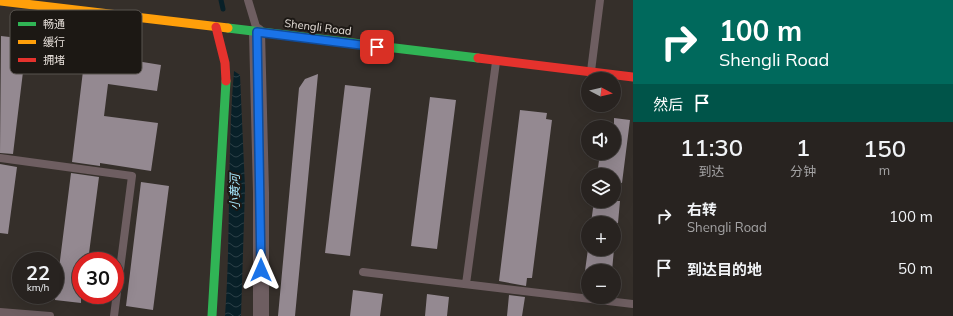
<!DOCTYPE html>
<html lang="zh">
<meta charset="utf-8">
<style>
body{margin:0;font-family:Mulish,"Noto Sans SC",sans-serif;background:#342f2d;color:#f1f3f6;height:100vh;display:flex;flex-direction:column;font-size:15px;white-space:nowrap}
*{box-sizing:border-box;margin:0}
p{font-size:13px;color:#a5a4a5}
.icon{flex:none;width:22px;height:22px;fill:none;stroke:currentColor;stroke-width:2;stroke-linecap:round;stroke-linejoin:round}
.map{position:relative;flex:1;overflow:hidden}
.drawer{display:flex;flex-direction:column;background:#282320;width:320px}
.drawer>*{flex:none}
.guide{background:#00695c;color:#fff;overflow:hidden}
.needle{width:26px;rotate:97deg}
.tools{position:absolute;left:581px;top:72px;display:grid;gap:8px}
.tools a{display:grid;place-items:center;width:40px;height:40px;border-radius:50%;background:#282320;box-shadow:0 4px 16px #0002,0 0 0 1px #44403e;font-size:20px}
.speed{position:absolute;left:12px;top:252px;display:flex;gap:8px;font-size:20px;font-weight:700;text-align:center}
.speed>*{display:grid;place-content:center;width:52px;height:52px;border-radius:50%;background:#282320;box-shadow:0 4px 16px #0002,0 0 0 1px #44403e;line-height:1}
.speed small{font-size:10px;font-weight:400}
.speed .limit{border:6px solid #d22;background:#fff;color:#111}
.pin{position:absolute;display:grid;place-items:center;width:34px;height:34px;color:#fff;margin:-17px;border-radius:8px;box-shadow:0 2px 6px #0006}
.me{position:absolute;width:44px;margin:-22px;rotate:0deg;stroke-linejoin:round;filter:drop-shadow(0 0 3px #0008)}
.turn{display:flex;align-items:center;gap:14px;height:84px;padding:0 20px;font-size:18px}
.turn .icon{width:52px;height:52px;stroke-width:2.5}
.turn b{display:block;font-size:28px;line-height:34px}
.then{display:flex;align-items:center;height:38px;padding:0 20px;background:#0003;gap:8px;font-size:15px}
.eta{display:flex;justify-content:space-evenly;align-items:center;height:68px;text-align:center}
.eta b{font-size:24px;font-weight:600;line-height:28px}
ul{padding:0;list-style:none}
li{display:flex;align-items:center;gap:12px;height:52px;padding:0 20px}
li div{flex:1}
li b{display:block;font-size:15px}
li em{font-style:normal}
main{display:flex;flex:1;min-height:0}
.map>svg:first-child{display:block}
.water{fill:url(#water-waves)}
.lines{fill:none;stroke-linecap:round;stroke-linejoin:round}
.stream{stroke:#082028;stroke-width:5}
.building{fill:#948991}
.lane{stroke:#6e5e61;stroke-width:8}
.street{stroke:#6e5e61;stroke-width:16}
.fast{stroke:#30b455;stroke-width:9}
.slow{stroke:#ff9f0a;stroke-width:9}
.jam{stroke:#e5322d;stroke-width:9}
.route-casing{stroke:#114b97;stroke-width:10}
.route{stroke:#1a73e8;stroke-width:7}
.labels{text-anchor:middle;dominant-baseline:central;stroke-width:4;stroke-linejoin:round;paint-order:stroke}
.street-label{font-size:11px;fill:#e6dfd9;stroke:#1c1814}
.water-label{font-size:12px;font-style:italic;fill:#a6e8fe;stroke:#1c1814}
.key{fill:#1c1814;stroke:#59544f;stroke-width:1}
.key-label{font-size:11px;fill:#e6dfd9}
</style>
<main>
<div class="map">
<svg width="633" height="316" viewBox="0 0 633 316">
<defs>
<pattern id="water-waves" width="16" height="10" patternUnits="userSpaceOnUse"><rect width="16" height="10" fill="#082028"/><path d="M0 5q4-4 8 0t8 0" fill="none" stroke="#2c4047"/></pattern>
</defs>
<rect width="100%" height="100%" fill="#352f2a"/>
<path class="water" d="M234 71 240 75 245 188 241 316H225C231 234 227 152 234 71Z"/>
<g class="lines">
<path class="stream" d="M221 0 223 9"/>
</g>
<path class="building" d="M1 36 27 39 13 154 0 153Z
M86 46 113 50 112 57 161 65 157 91 108 84 104 116 158 123 151 171 100 163V166L72 162Z
M318 74 295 316H278L299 88 305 79Z
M345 85 371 88 350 256 325 253Z
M430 97 456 100 437 249 411 246Z
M520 110 547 113 546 119 552 120 532 278H527L526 286 499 281Z
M614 118 630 120 622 183H614V175H597L600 153H614Z
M0 164 17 167 8 234 0 233Z
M71 173 99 177 88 261H81V303L55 300Z
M141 182 169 186 153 310 126 306Z
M594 201H620L618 223H591Z
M588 249H614L612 271H585Z
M353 290 383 294 380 316H350Z
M427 294 449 297 447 316H425Z
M509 295 525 297 522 316H507Z"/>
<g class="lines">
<path class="lane" d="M248 0 257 30
M591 71 600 0
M0 158 132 176 114 316
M363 272 633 304
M466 284 496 62
M0 312 50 316"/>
<path class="street" d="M257 32 261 193V316"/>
<path class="fast" d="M228 28 478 58
M212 316 226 81"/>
<path class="slow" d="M0 1 228 28"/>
<path class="jam" d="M216 27 225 63 226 81
M478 58 633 77"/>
</g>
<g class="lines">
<g class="route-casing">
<path id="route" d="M261 270 257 32 377 47"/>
</g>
<use href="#route" class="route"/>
</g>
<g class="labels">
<g class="street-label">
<text transform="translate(318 27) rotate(7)">Shengli Road</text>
</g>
<g class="water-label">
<text transform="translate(234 192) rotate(-90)">小黄河</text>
</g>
</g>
<rect x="10" y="10" width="132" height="64" rx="6" class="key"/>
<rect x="18" y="22" width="18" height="4" fill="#30b455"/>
<rect x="18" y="40" width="18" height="4" fill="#ff9f0a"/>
<rect x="18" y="58" width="18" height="4" fill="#e5322d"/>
<g class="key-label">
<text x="43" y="28">畅通</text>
<text x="43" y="46">缓行</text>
<text x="43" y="64">拥堵</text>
</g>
</svg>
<div class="tools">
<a><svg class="needle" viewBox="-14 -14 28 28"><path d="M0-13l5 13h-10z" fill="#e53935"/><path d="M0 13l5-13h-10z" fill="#a5a4a5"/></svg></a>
<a><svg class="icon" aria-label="sound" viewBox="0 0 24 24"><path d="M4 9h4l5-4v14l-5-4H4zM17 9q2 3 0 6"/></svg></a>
<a><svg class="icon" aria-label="layers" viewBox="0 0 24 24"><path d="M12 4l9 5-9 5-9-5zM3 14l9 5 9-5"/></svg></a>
<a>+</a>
<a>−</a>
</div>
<div class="speed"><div>22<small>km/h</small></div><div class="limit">30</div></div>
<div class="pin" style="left:377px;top:47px;background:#d93025"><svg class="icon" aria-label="arrive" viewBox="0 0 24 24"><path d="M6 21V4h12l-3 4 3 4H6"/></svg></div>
<svg class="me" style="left:261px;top:270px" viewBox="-20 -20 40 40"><path d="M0-17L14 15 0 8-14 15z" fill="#1a73e8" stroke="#fff" stroke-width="4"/></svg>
</div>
<section class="drawer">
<div class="guide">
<div class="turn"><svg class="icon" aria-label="right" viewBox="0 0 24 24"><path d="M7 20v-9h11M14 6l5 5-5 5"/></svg><div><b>100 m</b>Shengli Road</div></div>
<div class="then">然后<svg class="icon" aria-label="arrive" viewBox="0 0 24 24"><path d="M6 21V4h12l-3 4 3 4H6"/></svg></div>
</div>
<div class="eta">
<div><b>11:30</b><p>到达</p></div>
<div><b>1</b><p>分钟</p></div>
<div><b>150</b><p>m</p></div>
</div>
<ul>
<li><svg class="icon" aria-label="right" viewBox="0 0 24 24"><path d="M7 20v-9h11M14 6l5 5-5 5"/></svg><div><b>右转</b><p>Shengli Road</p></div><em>100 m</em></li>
<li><svg class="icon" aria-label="arrive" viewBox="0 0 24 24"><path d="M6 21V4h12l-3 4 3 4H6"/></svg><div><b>到达目的地</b></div><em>50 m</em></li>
</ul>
</section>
</main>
